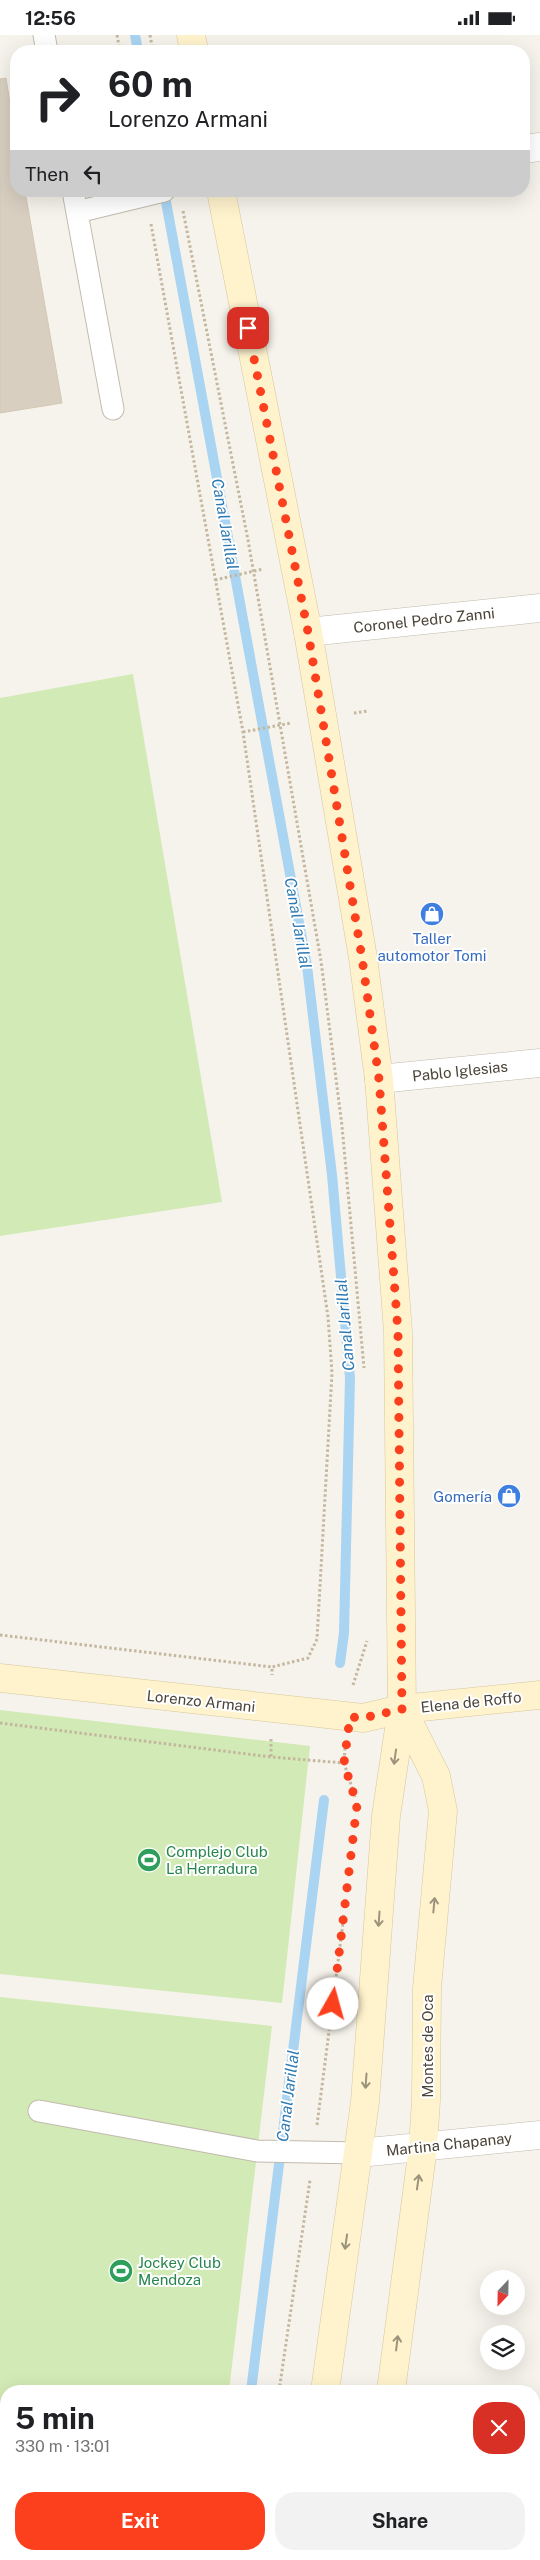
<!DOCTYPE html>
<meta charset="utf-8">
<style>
body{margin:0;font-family:"Public Sans",sans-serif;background:#f2f2f2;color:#202124;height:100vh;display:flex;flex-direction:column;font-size:19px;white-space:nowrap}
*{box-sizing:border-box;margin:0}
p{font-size:16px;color:#757577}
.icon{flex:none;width:28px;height:28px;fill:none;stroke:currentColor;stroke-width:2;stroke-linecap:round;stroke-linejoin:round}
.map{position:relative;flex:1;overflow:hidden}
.side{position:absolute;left:0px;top:2350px;width:540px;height:175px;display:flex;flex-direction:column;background:#fff;border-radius:20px 20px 0 0;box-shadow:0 5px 20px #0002}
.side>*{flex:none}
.guide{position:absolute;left:10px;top:10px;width:520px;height:152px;border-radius:20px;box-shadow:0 5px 20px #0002;background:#fff;color:#202124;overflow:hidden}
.needle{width:32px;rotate:202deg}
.controls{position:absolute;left:480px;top:2235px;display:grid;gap:10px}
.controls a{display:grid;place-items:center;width:45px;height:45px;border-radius:50%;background:#fff;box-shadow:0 5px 20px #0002;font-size:25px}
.pin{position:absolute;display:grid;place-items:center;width:42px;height:42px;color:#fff;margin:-21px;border-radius:10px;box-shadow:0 2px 8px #0006}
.me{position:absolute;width:55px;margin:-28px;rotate:7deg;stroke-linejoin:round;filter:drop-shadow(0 0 4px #0008)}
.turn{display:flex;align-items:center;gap:18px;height:105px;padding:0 15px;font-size:22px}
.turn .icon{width:65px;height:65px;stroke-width:2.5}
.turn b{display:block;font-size:35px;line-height:42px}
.then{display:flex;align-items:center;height:48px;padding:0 15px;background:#0003;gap:10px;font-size:19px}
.round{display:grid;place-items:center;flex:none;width:52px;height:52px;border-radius:20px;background:#f2f2f2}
.summary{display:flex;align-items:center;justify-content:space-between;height:85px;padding:0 15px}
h1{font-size:30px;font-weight:700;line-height:38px}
.cta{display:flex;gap:10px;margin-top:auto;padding:10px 15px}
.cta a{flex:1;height:58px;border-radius:20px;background:#fc3f1d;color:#fff;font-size:20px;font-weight:700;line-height:58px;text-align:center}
.cta a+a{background:#f2f2f2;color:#202124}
.status{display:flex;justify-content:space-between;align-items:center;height:35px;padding:0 25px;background:#fff;direction:ltr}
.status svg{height:14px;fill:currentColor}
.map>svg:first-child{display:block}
.green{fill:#d2eab5}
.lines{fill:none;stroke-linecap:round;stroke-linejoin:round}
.stream{stroke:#a9d4f2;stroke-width:10}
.building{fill:#d8cfc1;stroke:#d3c7b4}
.lane-casing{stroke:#c2bbae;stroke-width:23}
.street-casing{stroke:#c2bbae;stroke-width:29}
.secondary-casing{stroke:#d6c79b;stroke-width:29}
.path{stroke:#c4b79f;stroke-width:3;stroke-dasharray:2.5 2.5;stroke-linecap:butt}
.lane{stroke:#fff;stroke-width:21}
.street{stroke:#fff;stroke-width:28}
.secondary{stroke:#fff3cd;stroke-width:28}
.oneway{stroke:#9c937c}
.route{stroke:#fc3f1d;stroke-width:9;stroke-dasharray:0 16.2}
.labels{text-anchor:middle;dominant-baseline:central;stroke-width:4;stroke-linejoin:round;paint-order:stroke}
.street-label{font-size:15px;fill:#4b4439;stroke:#fff}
.shop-label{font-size:15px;fill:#366cbe;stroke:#fff}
.leisure-label{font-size:15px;fill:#27864d;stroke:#fff;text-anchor:start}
.water-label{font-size:16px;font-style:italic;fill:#2e7ab2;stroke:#fff}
</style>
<div class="status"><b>12:56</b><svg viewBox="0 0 49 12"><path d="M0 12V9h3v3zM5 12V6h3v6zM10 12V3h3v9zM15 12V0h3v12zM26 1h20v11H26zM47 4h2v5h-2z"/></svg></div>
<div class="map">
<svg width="540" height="2525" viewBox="0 0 540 2525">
<rect width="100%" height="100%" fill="#f6f3ec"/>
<path class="green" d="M133 639 222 1167 0 1201V663Z
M0 1675 310 1711 282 1968 0 1939Z
M0 1962 272 1991 229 2356H6V2402H0Z
M0 2423 6 2424V2519H218L217 2525H0Z"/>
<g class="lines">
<path class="stream" d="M135 0 138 16
M164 156 307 931 332 1140 350 1343 344 1598 340 1628
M251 2356 324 1765
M230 2525 231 2519"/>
</g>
<path class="building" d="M6 43 16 106V156H25L62 368 0 378V44Z"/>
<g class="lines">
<g class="lane-casing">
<path id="lane" d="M44 0 47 16
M73 156 113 374
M77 177 164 156
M39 2076 257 2116 359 2118"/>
</g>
<g class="street-casing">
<path id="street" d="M524 114 540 112
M308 597 540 573
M379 1044 540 1028
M359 2118 540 2100"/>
</g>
<g class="secondary-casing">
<path id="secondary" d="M191 0 194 16
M221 156 308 597 363 923 379 1044 398 1297 402 1674 386 1781 365 2067 325 2356
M0 1643 363 1683 402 1674 540 1660
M391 2356 423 2112 426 2065 427 1953 443 1776 436 1741 402 1674
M301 2525 302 2519
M370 2525 371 2519"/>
</g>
<path class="path" d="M117 0 120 16
M150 0 153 16
M183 176 248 505 321 926 342 1091 364 1333
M151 189 243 697 328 1282 332 1338 317 1604 308 1623 272 1632V1640
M215 545 263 534
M354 678 368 676
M243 697 291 688
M0 1600 272 1632
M353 1650 367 1606
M0 1688 271 1722
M271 1704V1722L344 1728
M345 1713 344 1728 355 1762
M317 2090 344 1880
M279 2356 310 2145
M255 2525 256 2519"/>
<use href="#lane" class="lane"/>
<use href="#street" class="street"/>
<use href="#secondary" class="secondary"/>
</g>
<defs><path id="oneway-shaft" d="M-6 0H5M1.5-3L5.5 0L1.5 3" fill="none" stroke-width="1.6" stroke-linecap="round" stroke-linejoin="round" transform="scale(1.25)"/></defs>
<g class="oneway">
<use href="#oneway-shaft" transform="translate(395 1722) rotate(98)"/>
<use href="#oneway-shaft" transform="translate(434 1870) rotate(-85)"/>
<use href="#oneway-shaft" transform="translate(379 1884) rotate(94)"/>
<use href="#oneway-shaft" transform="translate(366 2046) rotate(94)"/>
<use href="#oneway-shaft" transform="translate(418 2147) rotate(-82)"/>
<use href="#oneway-shaft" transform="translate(346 2207) rotate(98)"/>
<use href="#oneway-shaft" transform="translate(397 2308) rotate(-83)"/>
</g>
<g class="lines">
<path class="route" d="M248 293 308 597 362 923 379 1044 398 1297 402 1674 363 1683 350 1682 344 1728 357 1770 333 1969"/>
</g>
<defs>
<g id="shop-disc" transform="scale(1.25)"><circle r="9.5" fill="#3f7fe0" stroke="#fff"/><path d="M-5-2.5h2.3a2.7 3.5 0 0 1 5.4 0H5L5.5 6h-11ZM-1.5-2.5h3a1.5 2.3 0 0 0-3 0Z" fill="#fff"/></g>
<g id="stadium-disc" transform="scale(1.25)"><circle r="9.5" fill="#2e9e5b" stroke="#fff"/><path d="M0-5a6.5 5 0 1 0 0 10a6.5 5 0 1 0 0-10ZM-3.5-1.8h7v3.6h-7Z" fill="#fff"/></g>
</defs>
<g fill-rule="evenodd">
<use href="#shop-disc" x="432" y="879"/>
<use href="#shop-disc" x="509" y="1461"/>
<use href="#stadium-disc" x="149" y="1825"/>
<use href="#stadium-disc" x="121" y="2236"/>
</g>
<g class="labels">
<g class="street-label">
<text transform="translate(424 585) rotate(-6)">Coronel Pedro Zanni</text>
<text transform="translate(460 1036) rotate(-6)">Pablo Iglesias</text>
<text transform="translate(201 1666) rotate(6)">Lorenzo Armani</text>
<text transform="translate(471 1667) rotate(-6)">Elena de Roffo</text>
<text transform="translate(427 2011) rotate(-90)">Montes de Oca</text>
<text transform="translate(449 2109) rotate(-6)">Martina Chapanay</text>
</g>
<g class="shop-label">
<text x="432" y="903">Taller<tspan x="432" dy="17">automotor Tomi</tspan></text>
<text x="492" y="1461" text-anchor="end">Gomería</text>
</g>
<g class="leisure-label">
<text x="166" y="1816">Complejo Club<tspan x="166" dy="17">La Herradura</tspan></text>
<text x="138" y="2227">Jockey Club<tspan x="138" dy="17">Mendoza</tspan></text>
</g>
<g class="water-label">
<text transform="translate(225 489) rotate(80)">Canal Jarillal</text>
<text transform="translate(298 888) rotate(80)">Canal Jarillal</text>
<text transform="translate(345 1290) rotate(-95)">Canal Jarillal</text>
<text transform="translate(288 2061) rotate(-83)">Canal Jarillal</text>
</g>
</g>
</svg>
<div class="controls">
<a><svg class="needle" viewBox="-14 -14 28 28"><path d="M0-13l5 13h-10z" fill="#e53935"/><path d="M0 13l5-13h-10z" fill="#757577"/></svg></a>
<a><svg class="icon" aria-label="layers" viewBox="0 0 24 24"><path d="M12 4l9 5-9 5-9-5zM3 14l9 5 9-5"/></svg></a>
</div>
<div class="pin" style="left:248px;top:293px;background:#d93025"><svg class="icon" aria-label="arrive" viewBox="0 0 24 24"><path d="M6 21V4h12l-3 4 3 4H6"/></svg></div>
<svg class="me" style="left:333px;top:1969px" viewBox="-20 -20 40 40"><circle r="19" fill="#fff"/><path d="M0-13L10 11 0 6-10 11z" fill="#fc3f1d"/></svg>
<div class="guide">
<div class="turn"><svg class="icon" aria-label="right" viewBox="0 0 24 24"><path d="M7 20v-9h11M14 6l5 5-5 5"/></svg><div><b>60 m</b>Lorenzo Armani</div></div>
<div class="then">Then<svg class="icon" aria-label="left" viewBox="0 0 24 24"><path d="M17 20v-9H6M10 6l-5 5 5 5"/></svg></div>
</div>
<section class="side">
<div class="summary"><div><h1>5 min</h1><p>330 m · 13:01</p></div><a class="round" style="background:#d93025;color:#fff"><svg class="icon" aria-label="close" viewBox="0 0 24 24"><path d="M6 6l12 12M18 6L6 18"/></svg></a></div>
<div class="cta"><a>Exit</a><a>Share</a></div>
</section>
</div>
